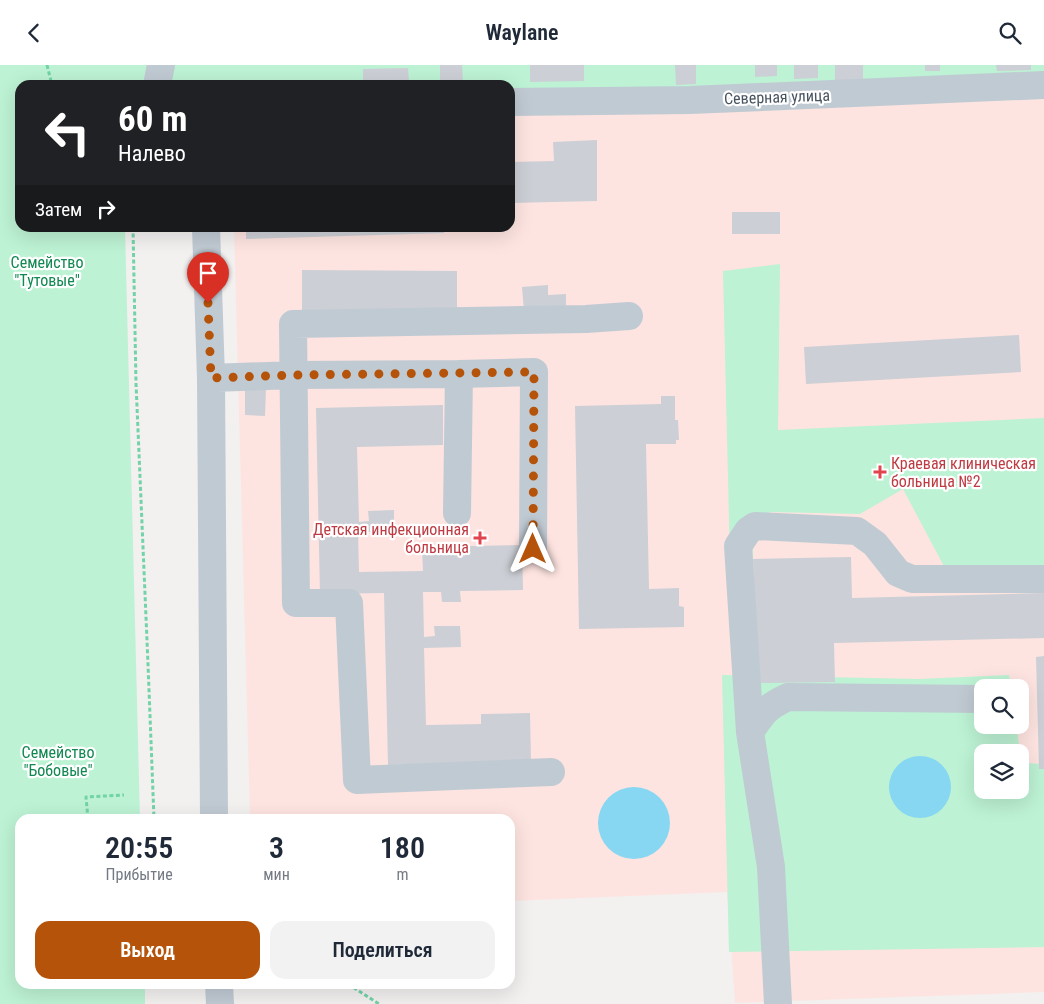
<!DOCTYPE html>
<html lang="ru">
<meta charset="utf-8">
<style>
body{margin:0;font-family:"Roboto Condensed",sans-serif;background:#f2f2f3;color:#1f2937;height:100vh;display:flex;flex-direction:column;font-size:19px;white-space:nowrap}
*{box-sizing:border-box;margin:0}
p{font-size:16px;color:#747a83}
.icon{flex:none;width:28px;height:28px;fill:none;stroke:currentColor;stroke-width:2;stroke-linecap:round;stroke-linejoin:round}
.map{position:relative;flex:1;overflow:hidden}
.details{position:absolute;left:15px;top:749px;width:500px;height:175px;display:flex;flex-direction:column;background:#fff;border-radius:15px;box-shadow:0 5px 20px #0002}
.details>*{flex:none}
.banner{position:absolute;left:15px;top:15px;width:500px;height:152px;border-radius:15px;box-shadow:0 5px 20px #0002;background:#202124;color:#fff;overflow:hidden}
.buttons{position:absolute;left:974px;top:614px;display:grid;gap:10px}
.buttons a{display:grid;place-items:center;width:55px;height:55px;border-radius:10px;background:#fff;box-shadow:0 5px 20px #0002;font-size:25px}
.pin{position:absolute;display:grid;place-items:center;width:42px;height:42px;color:#fff;margin:-51px -21px;border-radius:50% 50% 50% 0;rotate:-45deg;box-shadow:0 0 5px #0007}
.pin .icon{rotate:45deg}
.me{position:absolute;width:55px;margin:-28px;rotate:0deg;stroke-linejoin:round;filter:drop-shadow(0 0 4px #0008)}
.turn{display:flex;align-items:center;gap:18px;height:105px;padding:0 20px;font-size:22px}
.turn .icon{width:65px;height:65px;stroke-width:2.5}
.turn b{display:block;font-size:35px;line-height:42px}
.then{display:flex;align-items:center;height:48px;padding:0 20px;background:#0003;gap:10px;font-size:19px}
.eta{display:flex;justify-content:space-evenly;align-items:center;height:85px;text-align:center}
.eta b{font-size:30px;font-weight:600;line-height:35px}
.cta{display:flex;gap:10px;margin-top:auto;padding:10px 20px}
.cta a{flex:1;height:58px;border-radius:15px;background:#b45309;color:#fff;font-size:20px;font-weight:600;line-height:58px;text-align:center}
.cta a+a{background:#f2f2f3;color:#1f2937}
header{display:flex;justify-content:space-between;align-items:center;height:65px;padding:0 20px;background:#fff;font-size:22px;font-weight:600}
.map>svg:first-child{display:block}
.medical{fill:#fde4e0;fill-rule:evenodd}
.green{fill:#bdf2d4;fill-rule:evenodd}
.water{fill:#87d7f2}
.building{fill:#cccfd5}
.lines{fill:none;stroke-linecap:round;stroke-linejoin:round}
.path{stroke:#72d3a8;stroke-width:3;stroke-dasharray:4 2.5;stroke-linecap:butt}
.minor{stroke:#c0cad3;stroke-width:28}
.route{stroke:#b45309;stroke-width:9;stroke-dasharray:0 16.2}
.health-dot{fill:#e0444e;stroke:#fff;stroke-width:2}
.labels{text-anchor:middle;dominant-baseline:central;stroke-width:4.5;stroke-linejoin:round;paint-order:stroke}
.street-label{font-size:16px;fill:#47535f;stroke:#fff}
.park-label{font-size:16px;fill:#118751;stroke:#fff}
.health-label{font-size:16px;fill:#be3a42;stroke:#fff;text-anchor:start}
</style>
<header><svg class="icon" aria-label="back" viewBox="0 0 24 24"><path d="M15 5l-7 7 7 7"/></svg>Waylane<svg class="icon" aria-label="search" viewBox="0 0 24 24"><circle cx="10" cy="10" r="6"/><path d="M15 15l6 6"/></svg></header>
<div class="map">
<svg width="1044" height="939" viewBox="0 0 1044 939">
<rect width="100%" height="100%" fill="#f3f0f0"/>
<path class="medical" d="M1044 29V927L735 938 727 827 510 836V754H250L234 163 510 162V44ZM982 622H1020V660H982ZM982 688H1020V725H982Z"/>
<path class="green" d="M0 0H1044V24L510 40V20H20V162L125 163 140 754H20V919H145V939H0Z
M780 199 778 365 1044 353V508L947 507 903 424 860 449 770 447 753 480V530L731 537 723 206Z
M722 610 919 614 1009 610 1011 622H982V660H1016L1022 698 1044 699V882L729 887ZM982 688H1020V725H982Z"/>
<path class="water" d="M889 722a31 31 0 1 1 62 0a31 31 0 1 1-62 0Z
M598 758a36 36 0 1 1 72 0a36 36 0 1 1-72 0Z"/>
<path class="building" d="M440 0H462L463 18 440 19Z
M530 0H584V16L530 17Z
M675 0H696V19L676 20Z
M755 0H777V11L755 12Z
M794 0H818V13L794 14Z
M835 0H863V17L835 18Z
M925 0H940V6H925Z
M996 0H1031V5L997 6Z
M408 3 409 17 363 18V4Z
M597 75V136L510 138V97L554 96 553 77Z
M732 147H780V169H732Z
M246 162H444V168L246 174Z
M302 205 457 206V251L302 250Z
M548 220V230L566 229V243L524 246 522 222Z
M1019 270 1021 307 806 319 804 282Z
M245 323H266L265 351 245 350Z
M661 331H675V355H678L679 375H676V379H646L649 524 679 523V541L684 542V562L579 564 575 341 661 339Z
M443 340V380L357 382 359 457 369 456 368 446 394 445V467H358L359 507 423 506 422 482 522 480 523 525 460 526 461 537H442L441 527H423L424 572 435 571 434 561H460L461 582 424 583 426 660 481 659V649L530 648 531 697 388 700 384 528 320 529 316 343Z
M851 492 852 533 1044 528V573L834 578 835 617 757 618 753 494Z
M1044 591V704H1039L1036 592Z"/>
<g class="lines">
<path class="path" d="M47 0 52 20
M104 162 105 165
M133 162 136 318 148 599 154 754
M88 754 86 732 124 730
M166 919 167 925
M348 919 379 939"/>
<path class="minor" d="M157 20 161 0
M510 37 690 35 1044 20
M206 162 211 313 214 754
M459 309 534 307 533 484
M211 313 294 310 459 309 457 448
M750 667 738 481 748 466 755 461 857 466 875 479 898 508 912 514H1044
M551 707 357 715 349 538H296L293 259 586 254 629 251
M219 919 220 939
M778 939 771 802 750 667C763 648 766 642 788 632L982 634"/>
</g>
<g class="lines">
<path class="route" d="M208 238 211 313 294 310 534 307 533 484"/>
</g>
<g class="health-dot">
<path d="M877.5 399.5h5v5h5v5h-5v5h-5v-5h-5v-5h5z"/>
<path d="M477.5 465.5h5v5h5v5h-5v5h-5v-5h-5v-5h5z"/>
</g>
<g class="labels">
<g class="street-label">
<text transform="translate(777 32) rotate(-2)">Северная улица</text>
</g>
<g class="park-label">
<text x="47" y="197">Семейство<tspan x="47" dy="18">"Тутовые"</tspan></text>
<text x="58" y="687">Семейство<tspan x="58" dy="18">"Бобовые"</tspan></text>
</g>
<g class="health-label">
<text x="891" y="398">Краевая клиническая<tspan x="891" dy="18">больница №2</tspan></text>
<text x="469" y="464" text-anchor="end">Детская инфекционная<tspan x="469" dy="18">больница</tspan></text>
</g>
</g>
</svg>
<div class="buttons">
<a><svg class="icon" aria-label="search" viewBox="0 0 24 24"><circle cx="10" cy="10" r="6"/><path d="M15 15l6 6"/></svg></a>
<a><svg class="icon" aria-label="layers" viewBox="0 0 24 24"><path d="M12 4l9 5-9 5-9-5zM3 14l9 5 9-5"/></svg></a>
</div>
<div class="pin" style="left:208px;top:238px;background:#d93025"><svg class="icon" aria-label="arrive" viewBox="0 0 24 24"><path d="M6 21V4h12l-3 4 3 4H6"/></svg></div>
<svg class="me" style="left:533px;top:484px" viewBox="-20 -20 40 40"><path d="M0-17L14 15 0 8-14 15z" fill="#b45309" stroke="#fff" stroke-width="4"/></svg>
<div class="banner">
<div class="turn"><svg class="icon" aria-label="left" viewBox="0 0 24 24"><path d="M17 20v-9H6M10 6l-5 5 5 5"/></svg><div><b>60 m</b>Налево</div></div>
<div class="then">Затем<svg class="icon" aria-label="right" viewBox="0 0 24 24"><path d="M7 20v-9h11M14 6l5 5-5 5"/></svg></div>
</div>
<section class="details">
<div class="eta">
<div><b>20:55</b><p>Прибытие</p></div>
<div><b>3</b><p>мин</p></div>
<div><b>180</b><p>m</p></div>
</div>
<div class="cta"><a>Выход</a><a>Поделиться</a></div>
</section>
</div>
